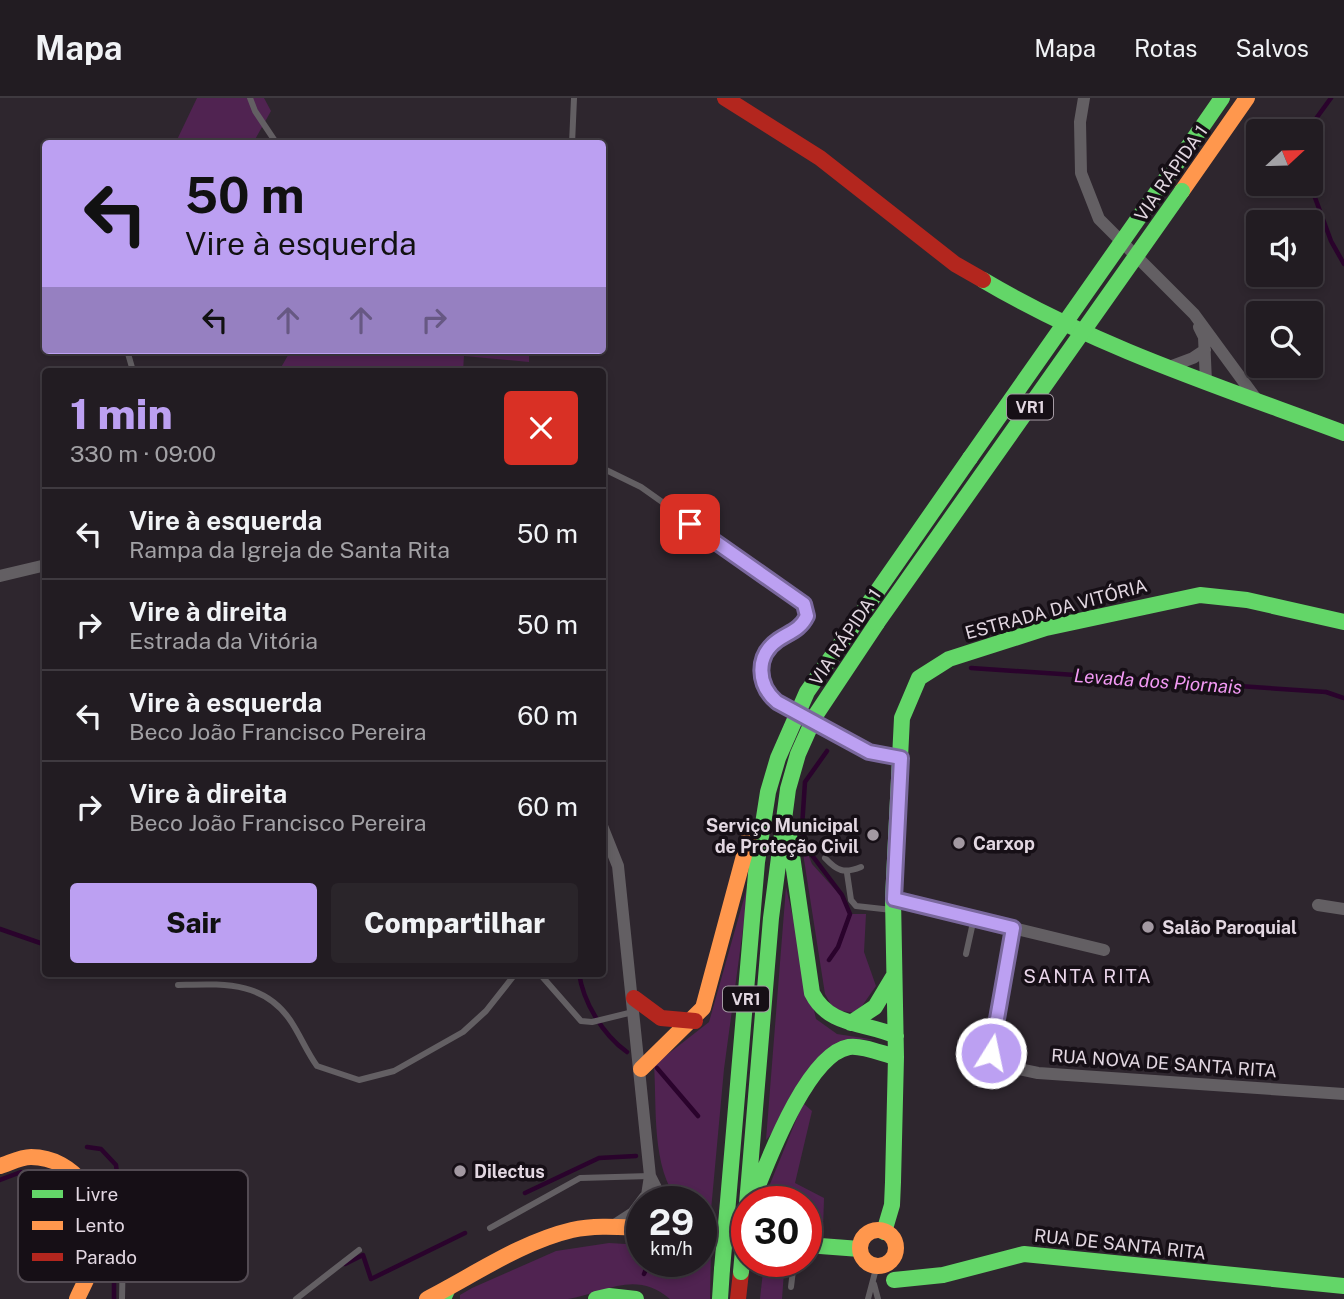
<!DOCTYPE html>
<html lang="pt">
<meta charset="utf-8">
<style>
body{margin:0;font-family:"Public Sans",sans-serif;background:#2a252a;color:#f1f3f6;height:100vh;display:flex;flex-direction:column;font-size:26px;white-space:nowrap}
*{box-sizing:border-box;margin:0}
p{font-size:23px;color:#a2a1a5}
.icon{flex:none;width:38px;height:38px;fill:none;stroke:currentColor;stroke-width:2;stroke-linecap:round;stroke-linejoin:round}
.map{position:relative;flex:1;overflow:hidden}
.sheet{position:absolute;left:42px;top:270px;width:564px;height:609px;display:flex;flex-direction:column;background:#221c22;border-radius:7px;box-shadow:0 4px 10px #0003,0 0 0 2px #3f3a40}
.sheet>*{flex:none}
.banner{position:absolute;left:42px;top:42px;width:564px;height:214px;border-radius:7px;box-shadow:0 4px 10px #0003,0 0 0 2px #3f3a40;background:#bca0f2;color:#111;overflow:hidden}
.needle{width:46px;rotate:68deg}
.controls{position:absolute;left:1246px;top:21px;display:grid;gap:14px}
.controls a{display:grid;place-items:center;width:77px;height:77px;border-radius:7px;background:#221c22;box-shadow:0 4px 10px #0003,0 0 0 2px #3f3a40;font-size:35px}
.speed{position:absolute;left:626px;top:1088px;display:flex;gap:14px;font-size:35px;font-weight:700;text-align:center}
.speed>*{display:grid;place-content:center;width:91px;height:91px;border-radius:50%;background:#221c22;box-shadow:0 4px 10px #0003,0 0 0 2px #3f3a40;line-height:1}
.speed small{font-size:18px;font-weight:400}
.speed .limit{border:10px solid #d22;background:#fff;color:#111}
.pin{position:absolute;display:grid;place-items:center;width:60px;height:60px;color:#fff;margin:-30px;border-radius:14px;box-shadow:0 4px 10px #0006}
.me{position:absolute;width:77px;margin:-38px;rotate:10deg;stroke-linejoin:round;filter:drop-shadow(0 0 5px #0008)}
.turn{display:flex;align-items:center;gap:24px;height:147px;padding:0 28px;font-size:32px}
.turn .icon{width:91px;height:91px;stroke-width:2.5}
.turn b{display:block;font-size:49px;line-height:60px}
.lanes{display:flex;align-items:center;height:66px;padding:0 28px;background:#0003;justify-content:center;gap:35px;direction:ltr}
.lanes .off{opacity:.35}
.round{display:grid;place-items:center;flex:none;width:74px;height:74px;border-radius:7px;background:#2a252a}
.headline{display:flex;align-items:center;justify-content:space-between;height:119px;padding:0 28px}
h1{font-size:42px;font-weight:800;line-height:52px;color:#bca0f2}
.button{display:flex;gap:14px;margin-top:auto;padding:14px 28px}
.button a{flex:1;height:80px;border-radius:7px;background:#bca0f2;color:#111;font-size:28px;font-weight:800;line-height:80px;text-align:center}
.button a+a{background:#2a252a;color:#f1f3f6}
ul{padding:0;list-style:none}
li{display:flex;align-items:center;gap:21px;height:91px;padding:0 28px;border-top:2px solid #3f3a40}
li div{flex:1}
li b{display:block;font-size:26px}
li em{font-style:normal}
header{display:flex;align-items:center;gap:42px;box-sizing:border-box;height:98px;padding:0 35px;background:#221c22;border-bottom:2px solid #3f3a40}
header strong{font-size:33px}
nav{display:flex;gap:38px;margin-inline-start:auto;font-size:24px}
.map>svg:first-child{display:block}
.green{fill:#502351}
.lines{fill:none;stroke-linecap:round;stroke-linejoin:round}
.stream{stroke:#2a032c;stroke-width:4.5}
.lane{stroke:#635f63;stroke-width:6}
.street{stroke:#635f63;stroke-width:12}
.fast{stroke:#63d668;stroke-width:16}
.slow{stroke:#ff974d;stroke-width:16}
.jam{stroke:#b3261e;stroke-width:16}
.street-bridge{stroke:#635f63;stroke-width:12}
.fast-bridge{stroke:#63d668;stroke-width:16}
.route-casing{stroke:#7a689d;stroke-width:18}
.route{stroke:#bca0f2;stroke-width:12}
.poi-dot{fill:#a399a2;stroke:#160f16;stroke-width:2.5}
.labels{text-anchor:middle;dominant-baseline:central;stroke-width:7;stroke-linejoin:round;paint-order:stroke}
.shield{fill:#160f16;stroke:#a59ba4;stroke-width:2}
.shield-label{font-size:16px;font-weight:bold;fill:#e2d7e1}
.street-label{font-size:18px;fill:#e2d7e1;stroke:#160f16}
.poi-label{font-size:18px;font-weight:bold;fill:#e2d7e1;stroke:#160f16;text-anchor:start}
.water-label{font-size:19px;font-style:italic;fill:#f299f3;stroke:#160f16}
.neighbourhood-label{font-size:19px;letter-spacing:2px;fill:#ead6ea;stroke:#160f16}
.key{fill:#160f16;stroke:#534b53;stroke-width:2}
.key-label{font-size:19px;fill:#e2d7e1}
</style>
<header>
<strong>Mapa</strong>
<nav><a>Mapa</a><a>Rotas</a><a>Salvos</a></nav>
</header>
<div class="map">
<svg width="1344" height="1201" viewBox="0 0 1344 1201">
<rect width="100%" height="100%" fill="#2e262e"/>
<path class="green" d="M197 0H264L271 13 253 45 175 46Z
M291 252H529V264L464 258 463 273H279Z
M800 736 812 766 841 798 851 816H866L864 854 876 888 857 915 834 912 825 896Z
M750 779 724 971 710 1123 702 1121V1104H679C651 1069 657 1010 654 967L709 924Z
M786 789 816 921 837 936 876 942 851 941 766 1042Z
M803 1005 812 1013 795 1085 824 1100 823 1132 807 1130V1104H768V1091Z
M609 1145 642 1147V1164H702V1149H711L710 1201H670C635 1171 605 1195 568 1201 538 1201 492 1201 460 1201V1197L472 1190 556 1153Z
M764 1164H782L784 1174 782 1201H760Z"/>
<g class="lines">
<path class="stream" d="M1307 33 1331 0
M1310 86 1331 143 1344 166
M971 570 1326 594 1344 600
M827 653 805 684 802 729 808 752 842 797 850 816 838 849 829 862
M0 831 46 847
M579 875C583 904 603 937 627 954
M657 970 698 1018
M87 1049 101 1051 116 1067 123 1123 114 1148V1201
M0 1082 21 1074
M525 1095 599 1060 636 1058
M345 1166 363 1157 371 1181 465 1135
M644 1176 649 1164"/>
<path class="lane" d="M250 0 255 13 277 46
M572 46 574 0
M127 252 133 273
M602 370 641 389 782 489
M825 760C837 773 844 776 861 769
M847 775 851 802 856 808 892 812
M966 856 974 820
M539 875 581 923 592 924 633 914
M178 887C222 886 265 882 292 925 301 939 307 954 317 968L359 982 394 973 463 934 486 913 516 875
M89 1087 103 1084 110 1090 123 1153 122 1201
M490 1130 580 1080 650 1078
M874 1186 878 1201
M791 1189 794 1164
M296 1201 359 1152
M868 1201 877 1167"/>
<path class="street" d="M1084 0 1080 24 1081 75 1099 121 1194 216 1257 302
M1199 229 1204 239 1206 284
M541 252H542
M1169 269 1193 260 1205 252
M0 478 46 467
M781 606C770 600 764 592 761 580 754 546 795 542 807 518L804 506 782 489
M839 638 869 654 901 660
M602 728 618 768 650 1078 646 1104
M893 801 1104 852
M1318 807 1344 811
M1013 830 991 955 999 967 1038 975 1344 996
M650 1078 663 1104
M613 1128 633 1115 645 1099"/>
<path class="fast" d="M1166 81 1222 0
M983 182C1096 249 1221 289 1344 335
M789 737 812 895C829 929 865 924 896 938
M851 925 875 909 893 879
M755 1095C769 1060 808 956 849 949 862 947 883 956 896 959
M727 1115 757 764 768 694 778 660 807 594 970 360
M746 1118 771 820 788 691 798 656 815 618 877 525
M884 1134 892 1107 893 1084 896 959 893 801 902 620 919 580 949 561 1046 530 1200 497 1247 502 1344 524
M807 1147 860 1151
M894 1182 943 1177 1024 1156 1344 1188
M443 1201 448 1190
M596 1201 609 1198 636 1201
M720 1201 722 1171"/>
<path class="slow" d="M1182 93 1247 0
M641 971 703 910 749 739
M0 1068C10 1065 20 1059 31 1059 75 1059 106 1104 99 1146 96 1165 85 1183 77 1201
M860 1150a18 18 0 1 1 36 0a18 18 0 1 1-36 0Z
M702 1136 737 1140
M427 1201C474 1177 521 1144 572 1132 595 1127 619 1129 642 1130"/>
<path class="jam" d="M725 0 820 60 955 166 983 182
M634 900 661 920 695 923
M738 1201 741 1174"/>
<path class="street-bridge" d="M781 606 839 638"/>
<path class="fast-bridge" d="M970 360 1166 81
M877 525 1182 93
M722 1171 727 1115
M741 1174 746 1118"/>
</g>
<g class="lines">
<g class="route-casing">
<path id="route" d="M690 426 804 506 807 518C800 532 790 534 778 542 755 558 757 587 777 604L869 654 901 660 894 801 1013 830 991 955"/>
</g>
<use href="#route" class="route"/>
</g>
<g class="poi-dot">
<circle cx="873" cy="737" r="7"/>
<circle cx="959" cy="745" r="7"/>
<circle cx="1148" cy="829" r="7"/>
<circle cx="460" cy="1073" r="7"/>
</g>
<g class="labels">
<g class="shield">
<rect x="1007" y="296.5" width="46" height="25" rx="5"/>
<rect x="723" y="888.5" width="46" height="25" rx="5"/>
</g>
<g class="shield-label">
<text x="1030" y="309">VR1</text>
<text x="746" y="901">VR1</text>
</g>
<g class="street-label">
<text transform="translate(1171 75) rotate(-55)">VIA RÁPIDA 1</text>
<text transform="translate(1056 511) rotate(-15)">ESTRADA DA VITÓRIA</text>
<text transform="translate(845 539) rotate(-56)">VIA RÁPIDA 1</text>
<text transform="translate(1164 965) rotate(4)">RUA NOVA DE SANTA RITA</text>
<text transform="translate(1120 1146) rotate(6)">RUA DE SANTA RITA</text>
</g>
<g class="poi-label">
<text x="859" y="727" text-anchor="end">Serviço Municipal<tspan x="859" dy="21">de Proteção Civil</tspan></text>
<text x="973" y="745">Carxop</text>
<text x="1162" y="829">Salão Paroquial</text>
<text x="474" y="1073">Dilectus</text>
</g>
<g class="water-label">
<text transform="translate(1158 583) rotate(4)">Levada dos Piornais</text>
</g>
<g class="neighbourhood-label">
<text x="1088" y="878">SANTA RITA</text>
</g>
</g>
<rect x="18" y="1072" width="230" height="112" rx="10" class="key"/>
<rect x="32" y="1092" width="31" height="8" fill="#63d668"/>
<rect x="32" y="1123" width="31" height="9" fill="#ff974d"/>
<rect x="32" y="1155" width="31" height="8" fill="#b3261e"/>
<g class="key-label">
<text x="75" y="1103">Livre</text>
<text x="75" y="1134">Lento</text>
<text x="75" y="1166">Parado</text>
</g>
</svg>
<div class="controls">
<a><svg class="needle" viewBox="-14 -14 28 28"><path d="M0-13l5 13h-10z" fill="#e53935"/><path d="M0 13l5-13h-10z" fill="#a2a1a5"/></svg></a>
<a><svg class="icon" aria-label="sound" viewBox="0 0 24 24"><path d="M4 9h4l5-4v14l-5-4H4zM17 9q2 3 0 6"/></svg></a>
<a><svg class="icon" aria-label="search" viewBox="0 0 24 24"><circle cx="10" cy="10" r="6"/><path d="M15 15l6 6"/></svg></a>
</div>
<div class="speed"><div>29<small>km/h</small></div><div class="limit">30</div></div>
<div class="pin" style="left:690px;top:426px;background:#d93025"><svg class="icon" aria-label="arrive" viewBox="0 0 24 24"><path d="M6 21V4h12l-3 4 3 4H6"/></svg></div>
<svg class="me" style="left:991px;top:955px" viewBox="-20 -20 40 40"><circle r="17" fill="#bca0f2" stroke="#fff" stroke-width="3"/><path d="M0-11L8 9 0 5-8 9z" fill="#fff"/></svg>
<div class="banner">
<div class="turn"><svg class="icon" aria-label="left" viewBox="0 0 24 24"><path d="M17 20v-9H6M10 6l-5 5 5 5"/></svg><div><b>50 m</b>Vire à esquerda</div></div>
<div class="lanes"><svg class="icon" aria-label="left" viewBox="0 0 24 24"><path d="M17 20v-9H6M10 6l-5 5 5 5"/></svg><svg class="icon off" aria-label="ahead" viewBox="0 0 24 24"><path d="M12 20V5M6 11l6-6 6 6"/></svg><svg class="icon off" aria-label="ahead" viewBox="0 0 24 24"><path d="M12 20V5M6 11l6-6 6 6"/></svg><svg class="icon off" aria-label="right" viewBox="0 0 24 24"><path d="M7 20v-9h11M14 6l5 5-5 5"/></svg></div>
</div>
<section class="sheet">
<div class="headline"><div><h1>1 min</h1><p>330 m · 09:00</p></div><a class="round" style="background:#d93025;color:#fff"><svg class="icon" aria-label="close" viewBox="0 0 24 24"><path d="M6 6l12 12M18 6L6 18"/></svg></a></div>
<ul>
<li><svg class="icon" aria-label="left" viewBox="0 0 24 24"><path d="M17 20v-9H6M10 6l-5 5 5 5"/></svg><div><b>Vire à esquerda</b><p>Rampa da Igreja de Santa Rita</p></div><em>50 m</em></li>
<li><svg class="icon" aria-label="right" viewBox="0 0 24 24"><path d="M7 20v-9h11M14 6l5 5-5 5"/></svg><div><b>Vire à direita</b><p>Estrada da Vitória</p></div><em>50 m</em></li>
<li><svg class="icon" aria-label="left" viewBox="0 0 24 24"><path d="M17 20v-9H6M10 6l-5 5 5 5"/></svg><div><b>Vire à esquerda</b><p>Beco João Francisco Pereira</p></div><em>60 m</em></li>
<li><svg class="icon" aria-label="right" viewBox="0 0 24 24"><path d="M7 20v-9h11M14 6l5 5-5 5"/></svg><div><b>Vire à direita</b><p>Beco João Francisco Pereira</p></div><em>60 m</em></li>
</ul>
<div class="button"><a>Sair</a><a>Compartilhar</a></div>
</section>
</div>
